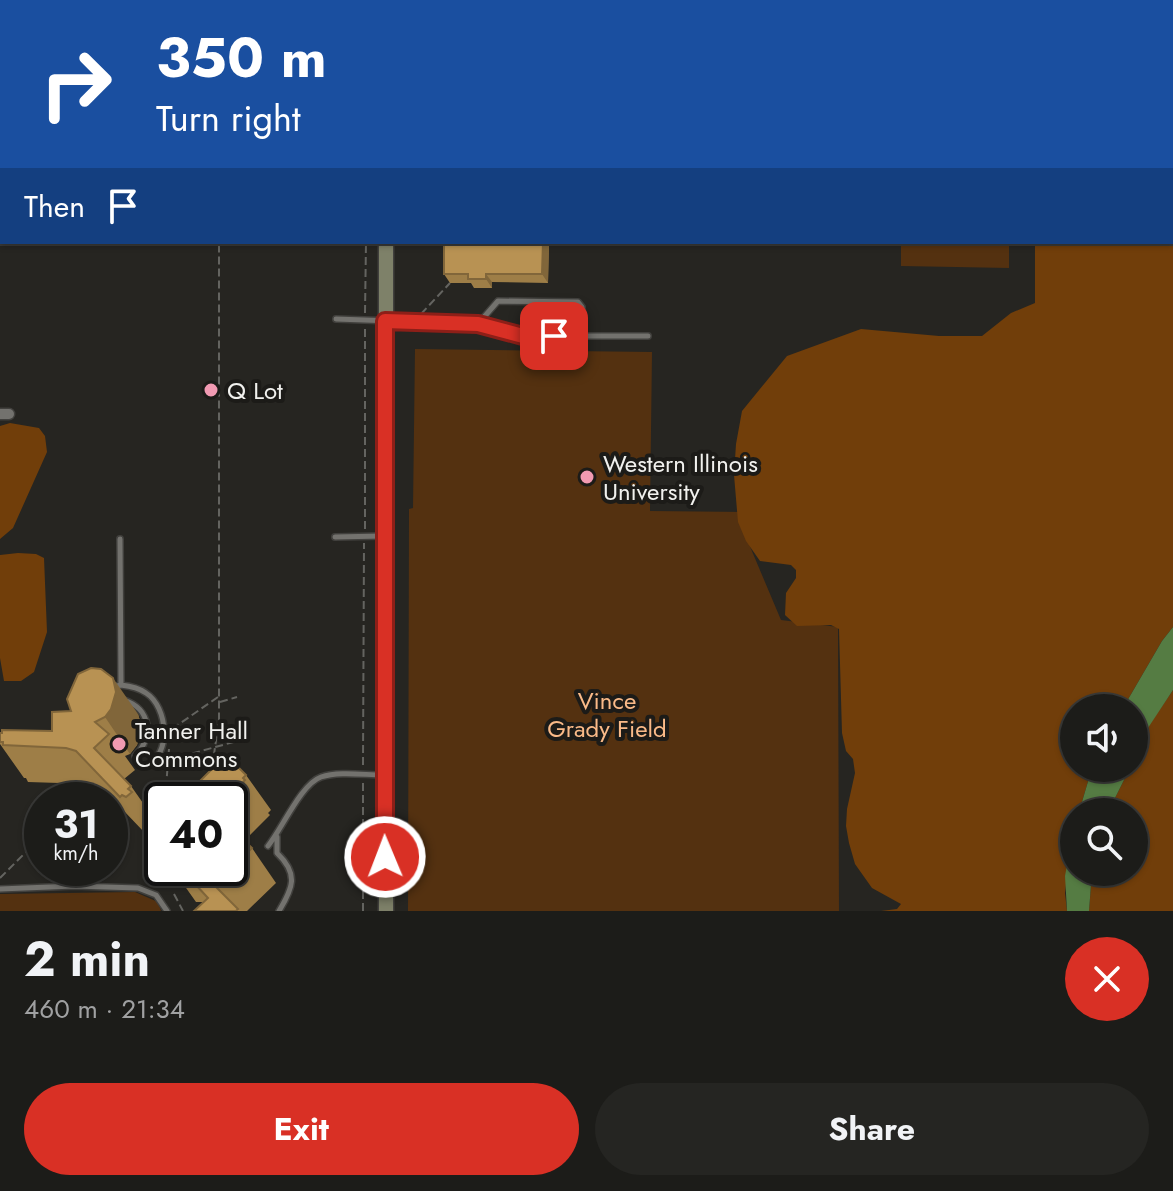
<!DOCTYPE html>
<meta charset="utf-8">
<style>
body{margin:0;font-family:Jost,sans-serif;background:#252522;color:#f1f3f6;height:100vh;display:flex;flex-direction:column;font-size:30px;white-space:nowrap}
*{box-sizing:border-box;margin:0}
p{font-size:26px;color:#a0a1a2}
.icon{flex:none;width:44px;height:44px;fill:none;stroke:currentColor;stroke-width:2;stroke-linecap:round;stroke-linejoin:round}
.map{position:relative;height:911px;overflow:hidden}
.panel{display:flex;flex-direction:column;background:#1c1c19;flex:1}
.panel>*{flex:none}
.top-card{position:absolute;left:0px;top:0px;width:1174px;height:244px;box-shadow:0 2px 6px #0004,0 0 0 2px #3a3a38;background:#1a4fa0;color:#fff;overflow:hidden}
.tools{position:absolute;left:1060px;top:694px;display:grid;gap:16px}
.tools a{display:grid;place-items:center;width:88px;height:88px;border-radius:50%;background:#1c1c19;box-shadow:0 2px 6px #0004,0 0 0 2px #3a3a38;font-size:40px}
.speed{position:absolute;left:24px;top:782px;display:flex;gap:16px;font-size:40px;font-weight:700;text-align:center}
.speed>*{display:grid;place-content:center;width:104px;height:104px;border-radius:50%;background:#1c1c19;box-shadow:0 2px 6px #0004,0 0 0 2px #3a3a38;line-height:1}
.speed small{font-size:20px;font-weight:400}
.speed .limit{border:4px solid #111;border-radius:12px;background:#fff;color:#111}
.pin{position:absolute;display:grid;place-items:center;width:68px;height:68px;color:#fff;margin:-34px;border-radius:16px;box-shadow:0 4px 12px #0006}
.me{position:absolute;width:88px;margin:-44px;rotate:359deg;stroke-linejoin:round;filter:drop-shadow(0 0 6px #0008)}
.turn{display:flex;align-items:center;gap:28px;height:168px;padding:0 24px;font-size:36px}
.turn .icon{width:104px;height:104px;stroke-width:2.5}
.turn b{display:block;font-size:56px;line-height:68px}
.then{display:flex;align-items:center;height:76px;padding:0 24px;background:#0003;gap:16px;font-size:30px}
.round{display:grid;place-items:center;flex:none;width:84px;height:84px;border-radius:42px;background:#252522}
.head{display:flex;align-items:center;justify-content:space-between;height:136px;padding:0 24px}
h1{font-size:48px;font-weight:700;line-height:60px}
.primary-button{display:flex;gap:16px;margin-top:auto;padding:16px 24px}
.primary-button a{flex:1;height:92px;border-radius:48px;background:#d93025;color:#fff;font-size:32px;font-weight:700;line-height:92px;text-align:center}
.primary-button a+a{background:#252522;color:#f1f3f6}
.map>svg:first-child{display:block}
.green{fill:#543110}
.forest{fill:#713e0a}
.water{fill:#557c43}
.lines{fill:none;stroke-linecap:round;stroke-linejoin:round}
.lane-casing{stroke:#41403d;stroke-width:8}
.street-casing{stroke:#41403d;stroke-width:13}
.secondary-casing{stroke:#41403d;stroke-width:17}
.path{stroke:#646460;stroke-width:2;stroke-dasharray:8 4;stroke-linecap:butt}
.lane{stroke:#73726e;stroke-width:5}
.street{stroke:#73726e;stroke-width:10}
.secondary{stroke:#7e8169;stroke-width:14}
.wall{fill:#9e7e47}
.shaded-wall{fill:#81663a}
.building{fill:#b89253;stroke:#81663a;stroke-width:2}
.route-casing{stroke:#8d1f18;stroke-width:20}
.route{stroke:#d93025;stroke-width:14}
.poi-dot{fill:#f19ab2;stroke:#1c1b18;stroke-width:3}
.labels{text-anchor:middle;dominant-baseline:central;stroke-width:8;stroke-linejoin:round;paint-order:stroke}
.poi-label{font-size:24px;fill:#f1f1ee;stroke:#1c1b18;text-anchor:start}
.park-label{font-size:24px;fill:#faba88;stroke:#1c1b18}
</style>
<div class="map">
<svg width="1173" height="911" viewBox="0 0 1173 911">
<rect width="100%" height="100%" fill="#262521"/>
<path class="green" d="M901 242H1009V268L901 266Z
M415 349 652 352 650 511 746 512V537L781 620 838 627 839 911H408L409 509 413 508Z
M135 892 158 902 161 911H0V894Z"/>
<path class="forest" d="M1038 0H1173V627L1162 641 1123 708H1074V768H1092L1079 812H1074L1065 893 1067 911H881L897 909 901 904 872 888 855 864 849 843 846 826 847 809 855 773 853 759 846 751 842 733 839 629 831 625 797 626 785 615 786 593 796 578V570L791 565 760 561 746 541 738 522 734 475 736 444 742 411 787 356 861 329 939 336H982L1011 313 1035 303V242H1172V2Z
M10 423 39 428 45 436 47 452 13 528 0 539V426Z
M18 553 36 554 44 558 47 632 34 672 21 681H4L0 658V555Z
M1173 690V911H1089L1092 872H1134V812H1108L1130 768H1134C1134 740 1159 712 1173 690Z"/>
<path class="water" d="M1173 627V690L1146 731 1134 761V708H1123L1162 641Z
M1092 768H1130L1108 812H1079Z
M1074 828V872H1092L1089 911H1067L1065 876Z"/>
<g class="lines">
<g class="lane-casing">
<path id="lane" d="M336 319 478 324 523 336H648
M478 324 498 301 578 302 582 307 584 336
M335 537 382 536
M121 685C130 686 139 688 146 693 168 707 172 755 146 766L138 763 135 756C154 737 151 709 124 700
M113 687 121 685 120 539
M277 837V853C299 874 293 888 279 911
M268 846C282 829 301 784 321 777 339 771 364 775 383 775
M0 889 74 886 138 888 156 895 167 911"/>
</g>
<g class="street-casing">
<path id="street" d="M0 414H9"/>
</g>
<g class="secondary-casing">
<path id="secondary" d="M387 2V0
M386 911V242"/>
</g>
<path class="path" d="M365 313 366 242
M421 314 450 283
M365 529V327
M220 702 237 697
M172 729 218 697
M169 760 237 741
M363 765 364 543
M212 768 219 720V242
M80 800C87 794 94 795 101 788
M165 800 169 749
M151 833 162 832
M0 878 42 836
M174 894 183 911
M363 911V783"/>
<use href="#lane" class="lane"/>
<use href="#street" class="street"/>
<use href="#secondary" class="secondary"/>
</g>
<path class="wall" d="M444 242H549L548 283 492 282V288H474L471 283H450L444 274Z
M52 712 138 714 142 728 137 745 130 754 125 756 135 770 124 779 131 786 157 823 155 824 157 828 151 833 148 831 145 833 101 787 91 784 28 782 26 778H24L0 744V733L52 731Z
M246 775 271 810 268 813 270 815 244 841 252 848 276 883 247 911H194L203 902H196L172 868H230V800H206L198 788Z"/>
<path class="shaded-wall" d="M543 242H549L548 283 542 274Z
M486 274 492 282V288L486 279Z
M113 678 138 714 142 728 137 745 130 754 105 717Z"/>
<path class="building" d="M63 0H291V2H64Z
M444 242H543L542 274H486V279H468V274H444Z
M91 668 101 669 113 678 116 692 111 709 105 717 95 722 109 734 94 748 131 786 128 789 132 792 126 797 122 795 120 797 76 751 66 748 3 745V742H0V733H2V730L52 731V712L71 711 67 699 78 674Z
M228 757 246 775 243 778 245 780 226 800H208L209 799 198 788 201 784 199 782 223 758 225 760Z
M230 827 252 848 214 885 238 909 236 911H194L208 898 196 885 206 877 198 868H230Z"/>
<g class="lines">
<g class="route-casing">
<path id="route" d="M385 857V321L478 324 523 336H554"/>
</g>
<use href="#route" class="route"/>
</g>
<g class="poi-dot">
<circle cx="211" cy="390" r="8"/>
<circle cx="587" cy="477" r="8"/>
<circle cx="119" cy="744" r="8"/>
</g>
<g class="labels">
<g class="poi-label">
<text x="227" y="390">Q Lot</text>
<text x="603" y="463">Western Illinois<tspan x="603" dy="28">University</tspan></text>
<text x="135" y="730">Tanner Hall<tspan x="135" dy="28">Commons</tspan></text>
</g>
<g class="park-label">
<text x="607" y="700">Vince<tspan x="607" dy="28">Grady Field</tspan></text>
</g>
</g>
</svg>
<div class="tools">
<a><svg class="icon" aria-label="sound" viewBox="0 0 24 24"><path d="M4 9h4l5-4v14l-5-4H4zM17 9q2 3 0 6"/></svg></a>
<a><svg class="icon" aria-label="search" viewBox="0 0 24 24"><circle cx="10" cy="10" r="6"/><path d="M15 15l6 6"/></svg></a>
</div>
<div class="speed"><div>31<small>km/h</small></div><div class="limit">40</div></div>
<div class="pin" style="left:554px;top:336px;background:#d93025"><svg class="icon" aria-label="arrive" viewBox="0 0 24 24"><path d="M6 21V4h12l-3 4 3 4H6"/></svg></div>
<svg class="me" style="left:385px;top:857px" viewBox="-20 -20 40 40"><circle r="17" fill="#d93025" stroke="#fff" stroke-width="3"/><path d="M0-11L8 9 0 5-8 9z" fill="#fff"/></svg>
<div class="top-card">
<div class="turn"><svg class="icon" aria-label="right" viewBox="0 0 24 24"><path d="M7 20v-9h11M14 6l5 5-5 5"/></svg><div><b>350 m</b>Turn right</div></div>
<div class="then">Then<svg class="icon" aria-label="arrive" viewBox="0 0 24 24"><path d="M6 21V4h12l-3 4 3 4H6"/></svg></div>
</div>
</div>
<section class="panel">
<div class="head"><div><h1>2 min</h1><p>460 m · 21:34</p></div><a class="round" style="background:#d93025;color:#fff"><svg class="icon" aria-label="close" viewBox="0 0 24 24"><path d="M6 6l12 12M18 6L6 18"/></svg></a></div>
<div class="primary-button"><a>Exit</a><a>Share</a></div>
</section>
